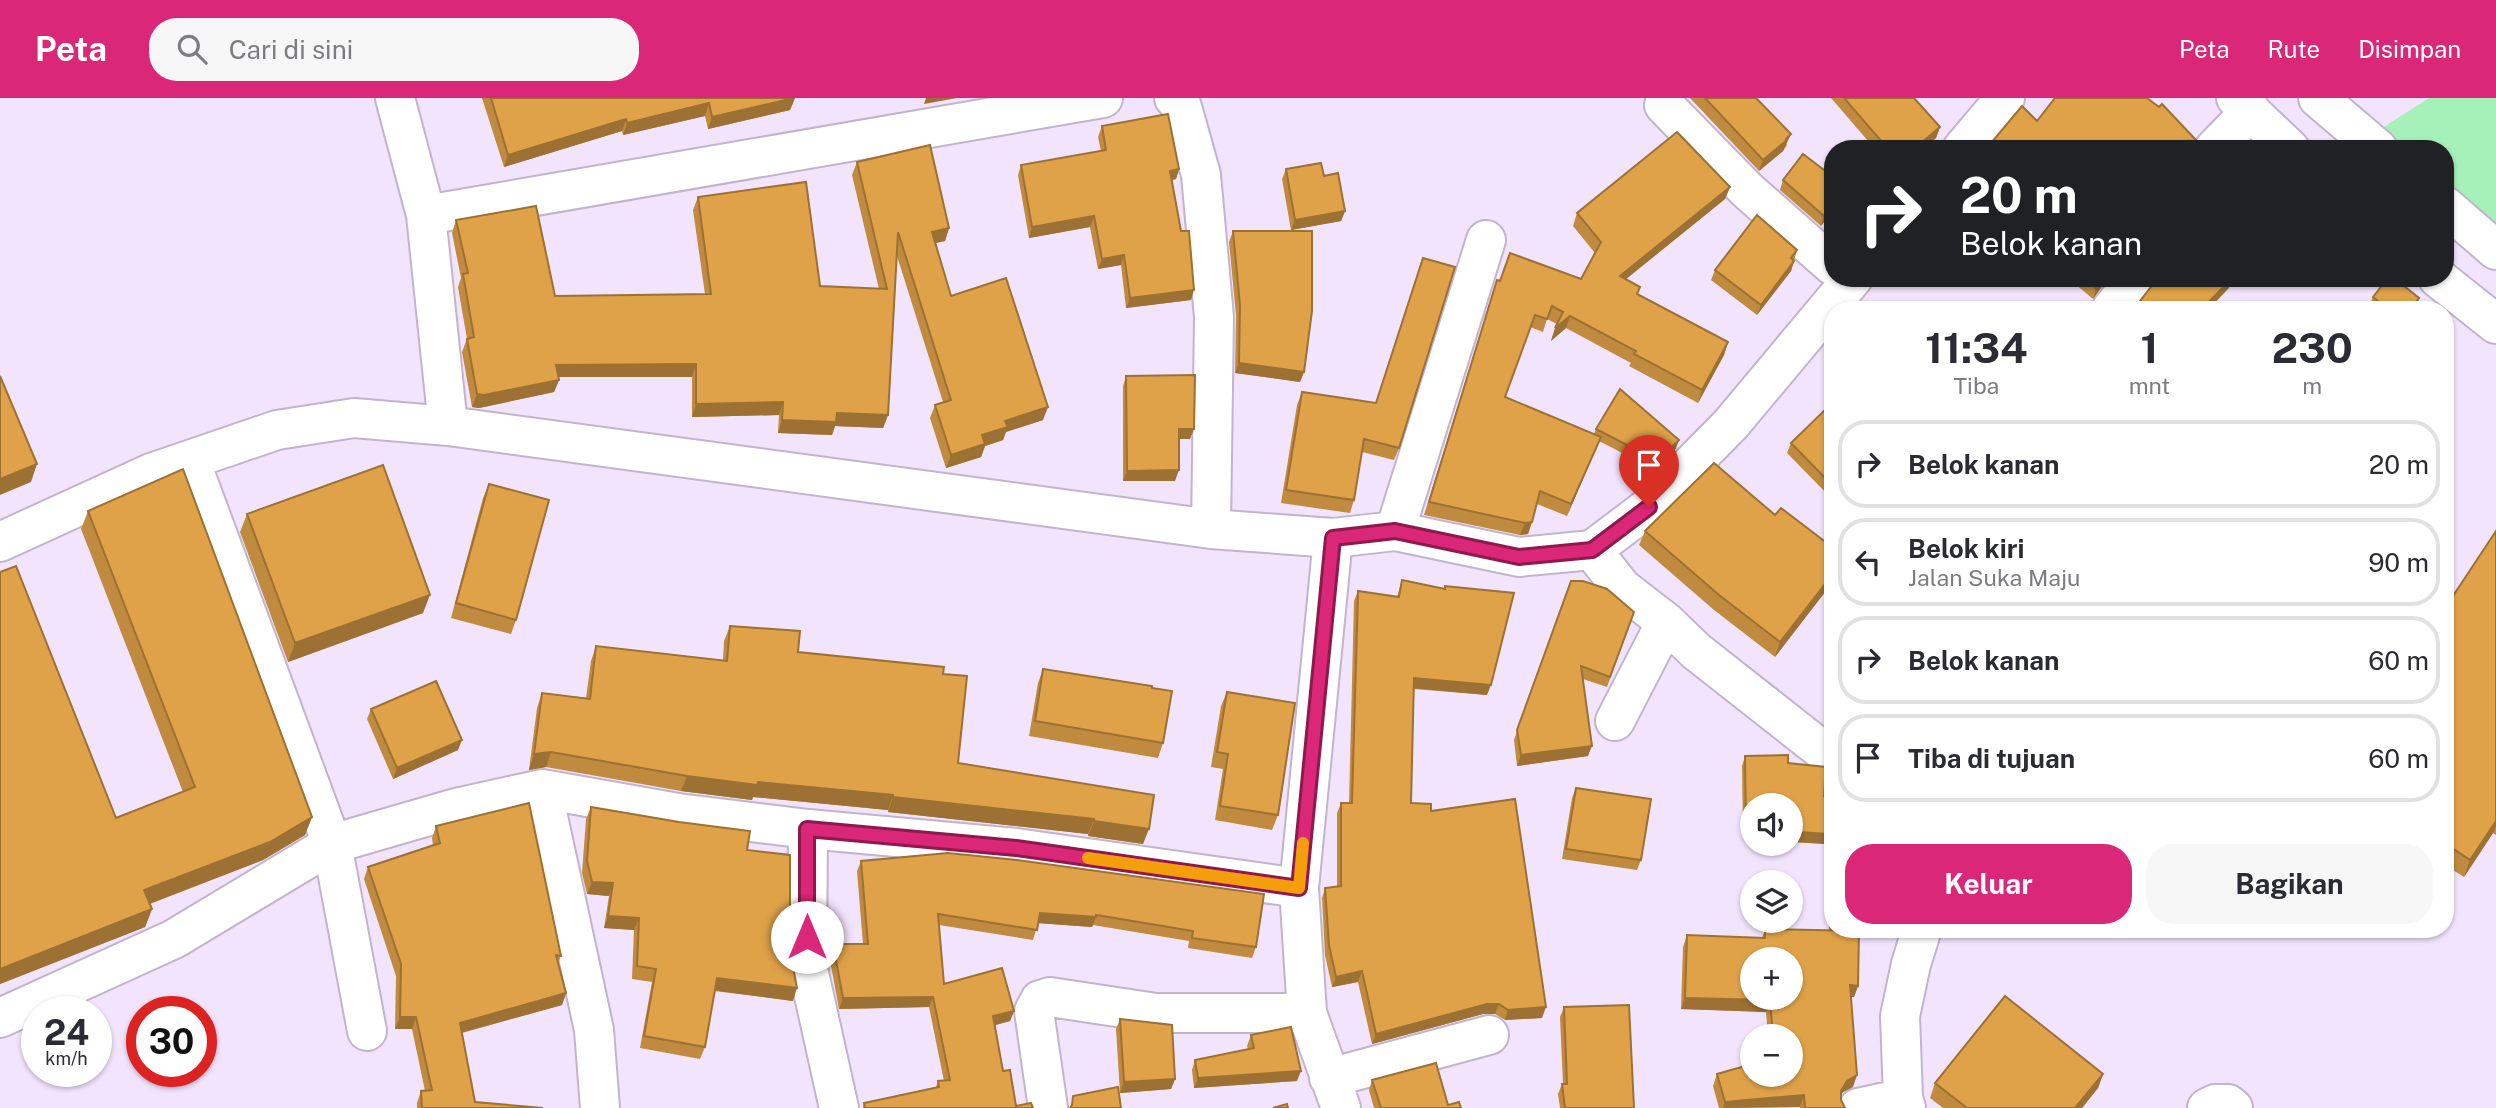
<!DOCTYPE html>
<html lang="id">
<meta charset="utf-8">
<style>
body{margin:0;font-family:"Public Sans",sans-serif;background:#f7f7f7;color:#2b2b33;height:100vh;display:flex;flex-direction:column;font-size:26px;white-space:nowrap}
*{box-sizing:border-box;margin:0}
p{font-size:23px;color:#7c7c81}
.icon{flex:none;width:38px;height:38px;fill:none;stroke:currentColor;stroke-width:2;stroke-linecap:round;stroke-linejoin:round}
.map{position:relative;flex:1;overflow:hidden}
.drawer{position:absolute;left:1824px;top:203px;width:630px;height:637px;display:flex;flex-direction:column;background:#fff;border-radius:28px;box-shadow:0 2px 5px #0004}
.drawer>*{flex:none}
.guide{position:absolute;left:1824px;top:42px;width:630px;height:147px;border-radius:28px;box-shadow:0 2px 5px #0004;background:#202124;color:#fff;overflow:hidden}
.buttons{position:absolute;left:1740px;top:695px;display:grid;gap:14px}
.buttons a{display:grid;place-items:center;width:63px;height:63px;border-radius:50%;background:#fff;box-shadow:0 2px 5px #0004;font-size:35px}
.speed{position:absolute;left:21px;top:898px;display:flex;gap:14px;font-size:35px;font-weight:700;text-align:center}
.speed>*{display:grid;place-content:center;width:91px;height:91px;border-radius:50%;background:#fff;box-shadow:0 2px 5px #0004;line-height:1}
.speed small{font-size:18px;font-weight:400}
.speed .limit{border:10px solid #d22;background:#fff;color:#111}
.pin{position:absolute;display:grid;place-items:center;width:60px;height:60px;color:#fff;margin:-72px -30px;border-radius:50% 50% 50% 0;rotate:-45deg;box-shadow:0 0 7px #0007}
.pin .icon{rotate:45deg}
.me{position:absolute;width:77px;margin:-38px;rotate:0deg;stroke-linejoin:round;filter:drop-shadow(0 0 5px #0008)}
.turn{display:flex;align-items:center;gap:24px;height:147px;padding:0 21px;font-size:32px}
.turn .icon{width:91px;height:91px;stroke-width:2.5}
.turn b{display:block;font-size:49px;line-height:60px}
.eta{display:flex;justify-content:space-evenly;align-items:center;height:119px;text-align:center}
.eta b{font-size:42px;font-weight:700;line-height:49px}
.button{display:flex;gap:14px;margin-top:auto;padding:14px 21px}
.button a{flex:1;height:80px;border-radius:28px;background:#db2777;color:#fff;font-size:28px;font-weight:700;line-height:80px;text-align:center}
.button a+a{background:#f7f7f7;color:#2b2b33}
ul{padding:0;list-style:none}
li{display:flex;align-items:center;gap:21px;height:88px;margin:0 14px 10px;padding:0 7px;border:4px solid #e1e1e2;border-radius:28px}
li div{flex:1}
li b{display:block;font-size:26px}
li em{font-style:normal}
header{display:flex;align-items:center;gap:42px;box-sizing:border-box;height:98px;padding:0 35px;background:#db2777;color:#fff}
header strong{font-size:33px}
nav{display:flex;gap:38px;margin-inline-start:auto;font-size:24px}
.search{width:490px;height:63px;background:#f7f7f7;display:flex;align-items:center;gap:18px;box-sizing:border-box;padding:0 24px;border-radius:28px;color:#7c7c81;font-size:26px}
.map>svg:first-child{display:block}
.green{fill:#a5f1b9}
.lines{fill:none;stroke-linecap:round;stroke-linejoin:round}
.minor-casing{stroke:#c2b4cc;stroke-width:42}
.major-casing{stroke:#c2b4cc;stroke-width:42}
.minor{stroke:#fff;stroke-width:38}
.major{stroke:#fff;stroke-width:38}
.wall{fill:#c08b3f}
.shaded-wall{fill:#9c7133}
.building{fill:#dfa249;stroke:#9c7133;stroke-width:2;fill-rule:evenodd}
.route-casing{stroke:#8e194d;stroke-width:18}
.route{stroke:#db2777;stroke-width:12}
.slow{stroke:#f59e0b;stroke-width:12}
</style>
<header>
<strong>Peta</strong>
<div class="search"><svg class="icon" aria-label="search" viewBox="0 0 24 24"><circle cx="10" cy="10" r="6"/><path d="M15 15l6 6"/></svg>Cari di sini</div>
<nav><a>Peta</a><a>Rute</a><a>Disimpan</a></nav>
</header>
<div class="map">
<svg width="2496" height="1010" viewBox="0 0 2496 1010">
<rect width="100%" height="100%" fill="#f3e4fd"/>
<path class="green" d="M2429 0H2496V127L2445 86V51H2402L2379 32Z"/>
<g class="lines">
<g class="minor-casing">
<path id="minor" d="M395 0 426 117 448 328
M1174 0 1182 9 1201 77 1214 219 1211 431
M1664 7 1747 92 1832 167
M1962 51 2005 0
M2214 51 2251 13
M426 117 1103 0
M2111 212 2136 180
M190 362 332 746 367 933
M1395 433 1486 142
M1333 440 1299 790 1307 915 1341 1010
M0 444 151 375 277 332 354 320 448 328 1211 431 1333 440 1395 433 1519 459 1592 452 1649 409 1731 326 1853 180
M1592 452 1622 490 1666 524 1696 553 1832 660
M1615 623 1666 524
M542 691 594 932 600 1010
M808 731 807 866 839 1010
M0 920 174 841 332 746 456 710 542 691 678 715 808 731 1016 750 1299 790
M1329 980 1489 937
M1048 1010 1034 913 1040 902 1050 899 1156 915H1307
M1858 1010 1903 1000
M1906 1010 1903 1000 1900 918 1911 866 1922 831
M2207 1010 2215 1006H2228L2233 1010"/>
</g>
<g class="major-casing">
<path id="major" d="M2236 0 2290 51
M2318 0 2378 51
M2445 108 2496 152
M2438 180 2496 226"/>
</g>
<use href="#minor" class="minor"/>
<use href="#major" class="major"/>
</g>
<path class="wall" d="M482 0H795L790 12 708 31 705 18 623 37 622 33 504 69Z
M1690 0H1756L1787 47 1783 53 1759 73Z
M1831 0H1914L1940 29 1936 40 1923 51H1875Z
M1102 28 1179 71 1176 81 1172 82 1191 202 1126 210 1121 167 1098 171 1090 129 1029 140 1018 77 1021 67 1101 53 1098 39Z
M857 64 949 130 945 143 935 145 951 198 1043 322 1006 334 1003 342 985 348 981 359 946 370 930 320 935 307 943 304 897 158 888 317 883 330 835 328 832 337 778 335 779 317 692 319V279H559V282L554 294 479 310 472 309 462 254 467 241 458 189 461 180 452 135 456 122 555 198 705 196 693 112 698 99 820 188 879 191 852 77Z
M1286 71 1324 78 1345 113 1341 123 1291 132 1282 81Z
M1832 78V113L1821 128 1780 92 1783 82Z
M1730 89 1725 101 1626 181 1638 196 1728 244 1724 257 1698 305 1629 268 1631 265 1566 230 1551 243 1557 226 1547 221 1543 234 1530 229 1505 299 1594 336 1596 331 1676 350 1655 372 1599 343 1567 418 1537 406 1528 436 1520 437 1424 417 1497 182 1581 181 1595 155 1573 128 1577 115Z
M1233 133 1304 274 1300 284 1235 275 1236 217 1229 144Z
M1797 152 1791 173 1757 217 1711 182 1715 172Z
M2068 180H2108L2093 201Z
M2373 199 2419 200 2418 205 2412 212H2381L2371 204Z
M1126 278 1190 341H1179L1175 383H1123V288Z
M1302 294 1399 350 1394 362 1362 354 1354 402 1350 415 1281 405 1297 307Z
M1832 305V401L1787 355 1791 345Z
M489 386 516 522 511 536 451 520 483 400Z
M88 413 312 719 305 737 263 762 150 806 152 811 145 829 0 886V474L116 720 183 694 81 431Z
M247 416 423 515 288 564 240 434Z
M1775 417 1832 449V485L1775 559 1714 512 1639 447 1645 433Z
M2496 433V737L2493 735 2464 779 2445 767V510Z
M1402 482 1444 491 1445 488 1487 597 1414 591 1411 705 1431 713 1542 920 1505 922 1495 916H1483L1372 946 1358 884 1332 889 1325 857 1322 800 1325 790 1337 789V715L1341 705H1349L1354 503 1358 493 1397 499Z
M1571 483 1634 514 1607 589 1583 581 1588 658 1517 668 1514 642Z
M730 528 798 554 943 576 958 665 1154 697 1143 746 1088 738V736L888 714V712L753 699 752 702 681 693 546 669 529 672 537 610 542 595 586 600 591 563 596 548 723 562 724 543Z
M1043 571 1163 645 1158 660 1029 638 1038 585Z
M1227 594 1278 717 1272 732 1215 722 1223 671 1211 669 1221 608Z
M371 611 458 652 393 681 367 621Z
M1745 658 1788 665 1824 698 1832 697V831L1899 832 1859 836 1858 888 1854 899H1851L1853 989 1843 994 1841 997V1002L1845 1010H1800V1009L1719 1010 1713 988 1717 976H1790V938H1768L1766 914 1681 911 1683 849 1687 837 1762 840 1765 831 1829 832 1825 746 1794 744V735H1790V707H1752V735H1743L1742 668Z
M1576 690 1641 762 1637 772 1562 761 1572 700Z
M591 709 747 752 790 853 793 903 714 893 705 949 700 961 640 950 652 884 632 881 634 832 604 830 609 798 587 796 582 775 586 721Z
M436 728 561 858 558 865 566 895 562 907 462 935 475 1004 543 1010H417V1005L421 993H425L412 931H395L396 878 364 781 368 769 433 747 432 740Z
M948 755 1256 849 1252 860 1188 850 1189 843 1093 827 1092 829 1038 825 1033 842 939 827 944 886 1014 913 1010 923 994 927 1003 973 1016 1008 1033 1010H863L864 1005 936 989 938 983H944L929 909 839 911 829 857 833 846H863L857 773 861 763Z
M2241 831H2254L2250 837Z
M1564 909 1634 1010H1560L1558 996 1562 986H1563L1560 919Z
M1120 921 1175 981 1171 991 1120 995 1116 931Z
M1251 937 1297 983 1194 990 1192 972 1195 962 1248 951 1247 948Z
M2103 976 2098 990 2082 1010H1943L1930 1000 1935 985Z
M1372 982 1448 1007 1461 1010H1374L1369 992Z"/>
<path class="shaded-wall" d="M795 0 790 12 708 31 712 19Z
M926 0H957L924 6Z
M709 5 705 18 623 37 627 25Z
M626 21 622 33 504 69 508 57Z
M1940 29 1936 40 1923 51H1914Z
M1791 36 1783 53 1759 73 1763 62Z
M2196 42 2193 51H2186Z
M1179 71 1176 81 1167 83 1170 73Z
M1730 89 1725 101 1615 190 1620 178Z
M1832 108V113L1821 128 1824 118Z
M1345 113 1341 123 1291 132 1295 122Z
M1094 118 1090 129 1029 140 1032 129Z
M949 130 945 143 927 147 932 134Z
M1124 157 1121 167 1098 171 1102 161Z
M1794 163 1791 173 1757 217 1761 207Z
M2104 180H2108L2093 201 2096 191Z
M2232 180 2229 190 2208 212H2201Z
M1194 192 1191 202 1126 210 1130 200Z
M1570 218 1566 230 1551 243 1555 230Z
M1728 244 1724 257 1698 305 1702 292Z
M1239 265 1304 274 1300 284 1235 275Z
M696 266 692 279H551L556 267Z
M559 282 554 294 479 310 472 309 477 296Z
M783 304 779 317 692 319 696 306Z
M1048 309 1043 322 1006 334 1003 342 985 348 981 359 946 370 951 357 1005 323Z
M837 315 888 317 883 330 835 328 832 337 778 335 782 322Z
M1179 331H1194L1190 341H1175Z
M1601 339 1596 351 1567 418 1571 406Z
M1679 342 1676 350 1655 372 1658 363Z
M37 366 31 384 0 397V381Z
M1179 372 1175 383H1123L1127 373Z
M1532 424 1528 436 1520 437 1525 425Z
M1832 477V485L1775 559 1780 544Z
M430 497 423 515 288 564 295 545Z
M1414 580 1491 587 1487 597 1411 590Z
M462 642 458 652 393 681 397 670Z
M1592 648 1588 658 1517 668 1521 657Z
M551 654 546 669 529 672 534 656Z
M687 678 758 684 893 697 888 712 753 699 752 702 681 693Z
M893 699 1094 721 1088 736 888 714Z
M312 719 305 737 263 762 138 810 144 792Z
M1094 723 1149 731 1143 746 1088 738Z
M2496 723V728L2493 735 2464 779 2470 762Z
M1746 725H1752V735H1743Z
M1790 725H1798L1794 735H1790Z
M1797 734 1828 736 1825 746 1794 744Z
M592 784 613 785 609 798 587 796Z
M152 811 145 829 0 886V871Z
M1040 815 1096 819 1092 829 1036 825Z
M608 818 639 820 634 832 604 830Z
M1832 831H1899L1829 839Z
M1362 873 1358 884 1332 889 1336 879Z
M717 880 797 890 793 903 712 892Z
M1850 887 1858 888 1854 899H1845Z
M566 895 562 907 456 936 460 925Z
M933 899 929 909 839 911 843 900Z
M1685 900 1770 902 1766 914 1681 911Z
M1487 906H1499L1495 916H1483L1372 946 1376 936Z
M1546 909 1542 920 1505 922 1508 912Z
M1014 913 1010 923 989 929 993 918Z
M400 919H416L412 931H395Z
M1301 973 1297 983 1194 990 1198 980Z
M2103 976 2098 990 2082 1010H2075Z
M1857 977 1853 989 1843 994 1837 1004 1841 993 1847 983Z
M1175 981 1171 991 1120 995 1124 984Z
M1804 997 1800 1009 1723 1010 1725 1004Z"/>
<path class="building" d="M491 0H794L712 19 709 5 627 25 626 21 508 57Z
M1705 0H1756L1791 36 1786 41 1787 42 1763 62Z
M1844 0H1914L1940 29 1914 51H1888Z
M2055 0H2147L2159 9 2162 6 2196 42 2186 51H1986L2022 8 2037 23Z
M1168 16 1179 71 1170 73 1181 133H1189L1194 192 1130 200 1124 157 1102 161 1094 118 1032 129 1021 67 1106 52 1102 28Z
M1677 34 1730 89 1620 178 1640 189 1637 196 1728 244 1702 292 1634 256 1636 253 1570 218 1555 230 1563 214 1552 208 1547 221 1535 217 1505 299 1601 339 1571 406 1540 393 1532 424 1525 425 1429 404 1497 182 1500 183 1510 155 1581 181 1601 144 1577 115Z
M930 47 949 130 932 134 951 198 1006 180 1048 309 1005 323 1008 329 982 337 985 346 951 357 935 307 951 302 898 134 888 317 837 315 836 324 782 322 783 304 696 306V266L556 267 559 282 484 297 477 296 467 241 474 239 463 176 468 175 456 122 536 108 555 198 711 196 698 99 806 84 820 188 887 191 857 64Z
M1803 56 1832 78V108L1824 118 1783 82Z
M1321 65 1324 78 1338 75 1345 113 1295 122 1286 71Z
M1757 117 1797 152 1791 160 1794 163 1761 207 1715 172Z
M1233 133H1312V213L1304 274 1239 265 1240 207Z
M1423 160 1455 169 1399 350 1364 341 1354 402 1286 392 1302 294 1376 305Z
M2084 180H2104L2096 191Z
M2158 180H2232L2201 212H2133Z
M2388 180H2394L2419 200 2410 212H2389L2373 199Z
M1195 277 1194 331H1179V372L1127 373 1126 278Z
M0 278 37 366 0 381Z
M1620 291 1679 342 1658 363 1596 331Z
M1832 305V387L1791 345Z
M1714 365 1775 417 1781 410 1832 449V477L1780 544 1719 497 1645 433Z
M383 367 430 497 295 545 247 416Z
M183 371 312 719 270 744 144 792 152 811 0 871V474L16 468 116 720 195 689 88 413Z
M489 386 549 402 516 522 456 505Z
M2496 433V723L2470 762 2445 745V510Z
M1402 482 1445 491V488L1514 495 1491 587 1414 580 1411 705 1431 706V713L1515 701 1546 909 1508 912 1499 906H1487L1376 936 1362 873 1336 879 1329 847 1325 790 1341 788V705H1352L1358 493 1399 499Z
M1571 483H1583L1607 491 1634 514 1610 579 1581 568 1592 648 1521 657 1517 632Z
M730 528 800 533 798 554 944 569 943 576 967 578 958 665 1154 697 1149 731 1094 723V721L893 699V697L758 684 757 687 687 678 551 654 534 656 542 595 590 601 596 548 727 563Z
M1043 571 1152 588V590L1172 593 1163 645 1035 623Z
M436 583 462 642 397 670 371 611Z
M1227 594 1295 605 1278 717 1220 708 1228 656 1217 654Z
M1788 657V665L1826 669 1824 698 1832 697V812L1828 736 1797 734 1798 725H1790V707H1752V725H1746L1745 658Z
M1576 690 1651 701 1641 762 1566 751Z
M529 705 561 858 556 857 566 895 460 925 475 1004 543 1010H422L421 993 432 992 416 919H400L401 866 368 769 440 745 436 728Z
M591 709 679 724 750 733 747 752 790 757V853L797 890 717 880 705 949 644 938 656 871 637 868 639 820 608 818 613 785 592 784 587 763Z
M948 755 1017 762 1264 796 1256 849 1192 840 1193 833 1096 817V819L1040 815 1037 832 938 816 944 886 1002 870 1014 913 993 918 1003 973 1010 972 1016 1008 1031 1005 1033 1010H865L864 1005 939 989 938 983 950 982 933 899 843 900 833 846H868L861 763Z
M1765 831 1859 833 1858 888 1850 887 1857 977 1847 983 1841 993V1002L1845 1010H1805L1804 997 1725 1004 1717 976 1752 966V976H1790V938H1773L1770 902 1685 900 1687 837 1765 840ZM1752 861H1790V900H1752Z
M2005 898 2103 976 2075 1010H1967L1935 985Z
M1629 907 1634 1010H1565L1562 986H1567L1564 909Z
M1120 921 1172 927 1175 981 1124 984Z
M1291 929 1301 973 1198 980 1195 962 1254 950 1251 937Z
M1436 965 1448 1007 1459 1004 1461 1010H1381L1372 982Z
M1118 989 1121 1010H1070L1072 1007 1073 998Z
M1287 1006 1288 1010H1273Z"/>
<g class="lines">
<g class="route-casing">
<path id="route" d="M807 839V731L1016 750 1299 790 1333 440 1395 433 1519 459 1592 452 1649 409"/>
</g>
<use href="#route" class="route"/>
<path class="slow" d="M1088 760 1299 790 1303 745"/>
</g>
</svg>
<div class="buttons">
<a><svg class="icon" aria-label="sound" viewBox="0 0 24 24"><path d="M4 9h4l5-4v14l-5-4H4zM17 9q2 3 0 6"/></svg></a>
<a><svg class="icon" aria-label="layers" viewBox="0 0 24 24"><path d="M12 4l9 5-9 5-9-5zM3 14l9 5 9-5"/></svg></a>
<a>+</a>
<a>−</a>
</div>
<div class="speed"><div>24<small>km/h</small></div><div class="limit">30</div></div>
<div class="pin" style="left:1649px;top:409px;background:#d93025"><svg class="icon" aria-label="arrive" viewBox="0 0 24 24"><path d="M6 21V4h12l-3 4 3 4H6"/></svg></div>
<svg class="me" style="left:807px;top:839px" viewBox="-20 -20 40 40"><circle r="19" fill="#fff"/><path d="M0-13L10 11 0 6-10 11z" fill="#db2777"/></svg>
<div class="guide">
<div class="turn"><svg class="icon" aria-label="right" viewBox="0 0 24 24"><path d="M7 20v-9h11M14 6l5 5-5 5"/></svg><div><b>20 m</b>Belok kanan</div></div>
</div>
<section class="drawer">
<div class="eta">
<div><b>11:34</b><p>Tiba</p></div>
<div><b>1</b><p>mnt</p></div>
<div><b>230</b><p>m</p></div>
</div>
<ul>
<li><svg class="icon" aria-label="right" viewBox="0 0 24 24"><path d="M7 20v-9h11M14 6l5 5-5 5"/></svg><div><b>Belok kanan</b></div><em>20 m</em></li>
<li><svg class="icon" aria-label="left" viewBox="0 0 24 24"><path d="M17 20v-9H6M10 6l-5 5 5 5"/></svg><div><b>Belok kiri</b><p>Jalan Suka Maju</p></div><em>90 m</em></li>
<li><svg class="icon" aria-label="right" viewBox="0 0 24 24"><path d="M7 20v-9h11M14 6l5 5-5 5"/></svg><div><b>Belok kanan</b></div><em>60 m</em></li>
<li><svg class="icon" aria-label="arrive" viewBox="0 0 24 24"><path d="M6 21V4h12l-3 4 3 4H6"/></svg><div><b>Tiba di tujuan</b></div><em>60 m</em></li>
</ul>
<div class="button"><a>Keluar</a><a>Bagikan</a></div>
</section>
</div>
